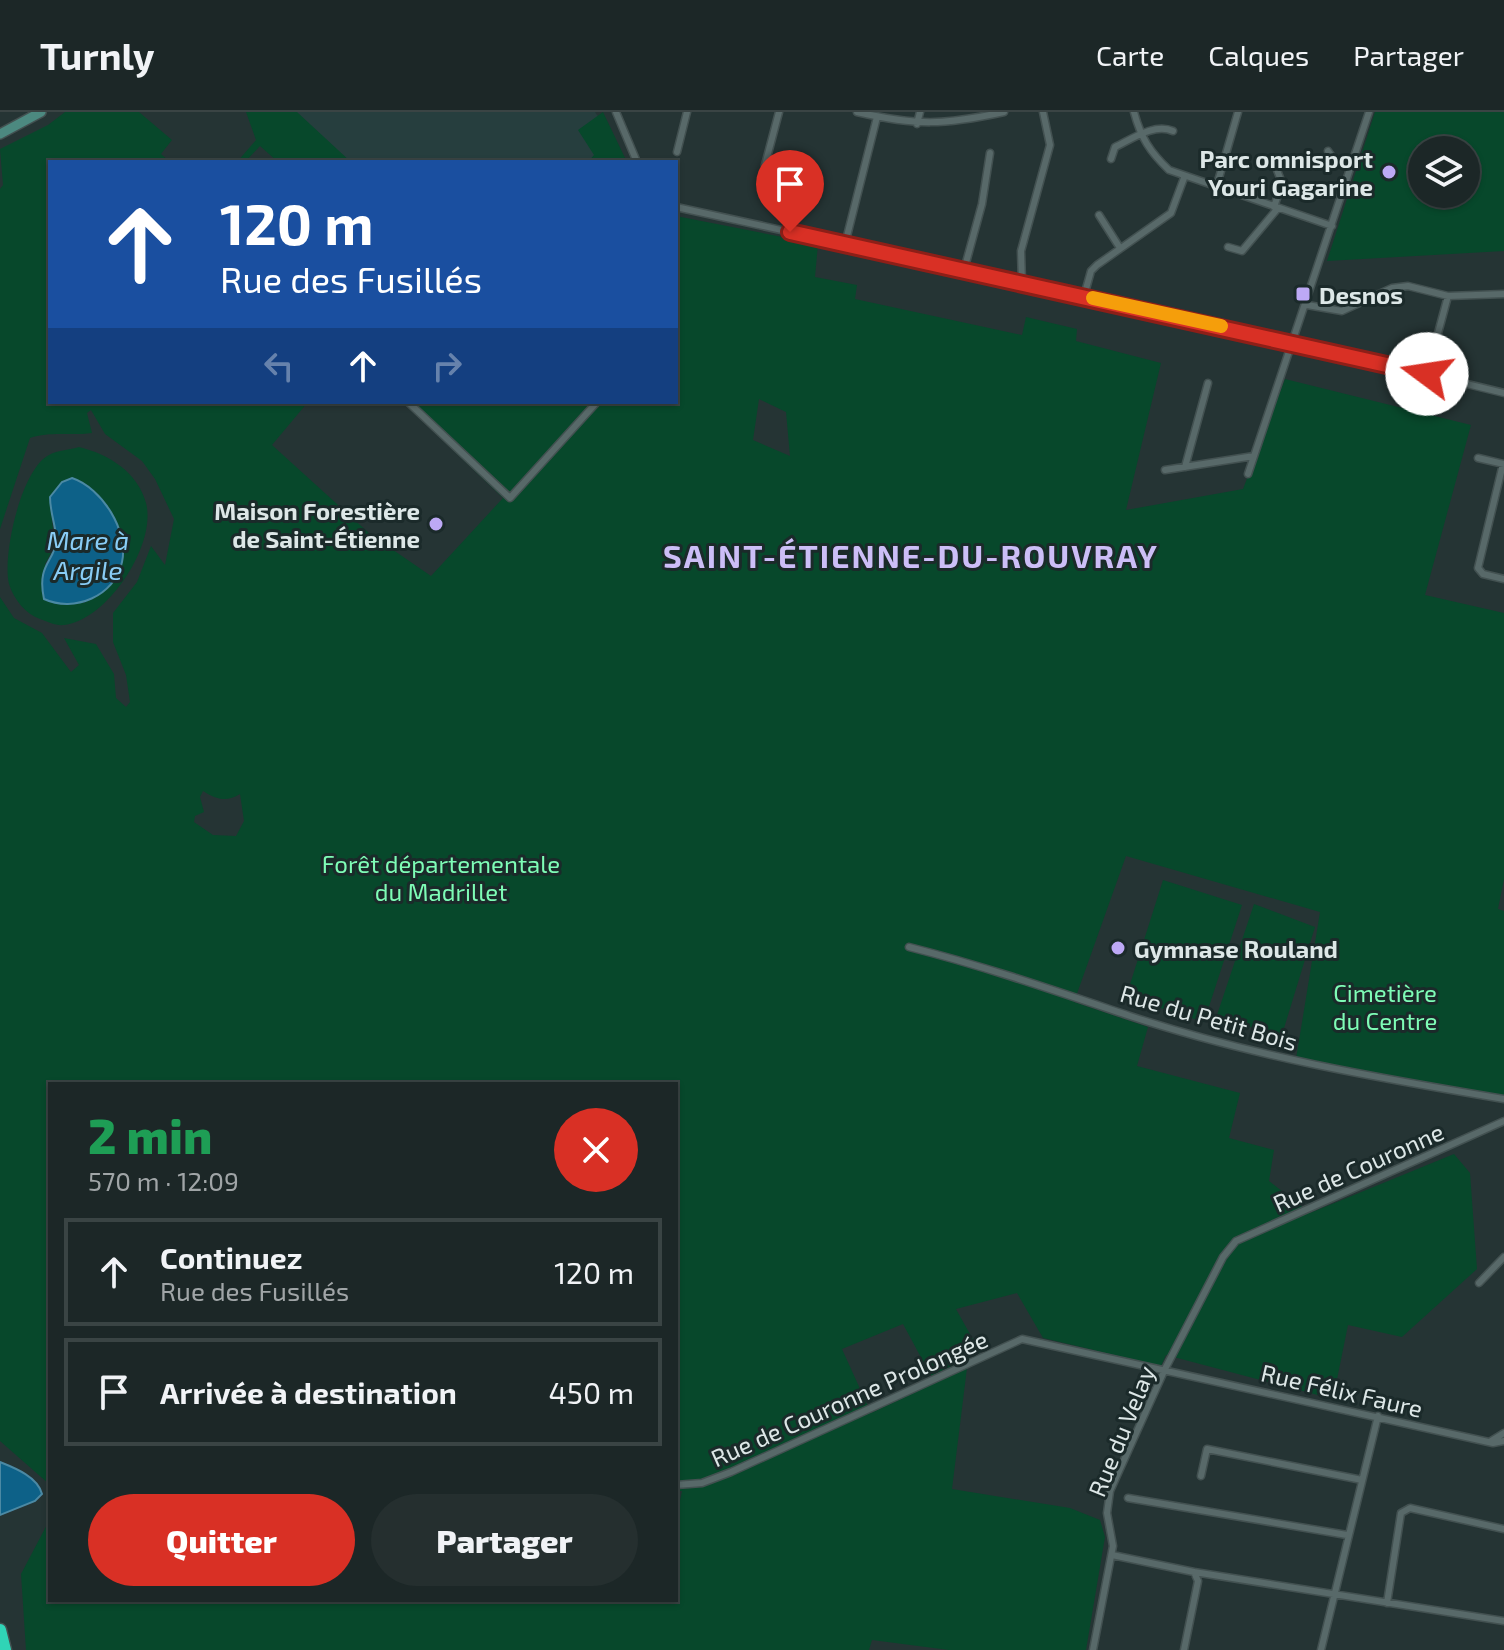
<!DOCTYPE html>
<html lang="fr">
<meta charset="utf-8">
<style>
body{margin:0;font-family:"Exo 2",sans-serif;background:#252f2f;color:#f1f3f6;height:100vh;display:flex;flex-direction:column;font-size:30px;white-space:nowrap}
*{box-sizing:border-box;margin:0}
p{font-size:26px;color:#a0a5a7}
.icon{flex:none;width:44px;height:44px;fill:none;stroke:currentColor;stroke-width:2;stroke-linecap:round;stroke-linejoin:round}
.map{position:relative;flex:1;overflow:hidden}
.details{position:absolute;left:48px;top:970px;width:630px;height:520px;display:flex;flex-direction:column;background:#1c2727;border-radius:0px;box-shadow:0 2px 6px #0004,0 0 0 2px #3a4444}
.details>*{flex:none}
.hud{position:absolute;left:48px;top:48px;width:630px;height:244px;border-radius:0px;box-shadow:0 2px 6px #0004,0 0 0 2px #3a4444;background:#1a4fa0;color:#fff;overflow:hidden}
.tools{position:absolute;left:1408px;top:24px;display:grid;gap:16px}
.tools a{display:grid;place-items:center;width:72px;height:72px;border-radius:50%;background:#1c2727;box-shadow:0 2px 6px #0004,0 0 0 2px #3a4444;font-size:40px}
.pin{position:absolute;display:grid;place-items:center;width:68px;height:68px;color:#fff;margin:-82px -34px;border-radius:50% 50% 50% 0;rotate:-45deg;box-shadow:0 0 8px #0007}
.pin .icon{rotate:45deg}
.me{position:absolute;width:88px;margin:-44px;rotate:284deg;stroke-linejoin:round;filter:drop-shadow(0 0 6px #0008)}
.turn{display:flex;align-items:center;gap:28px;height:168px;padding:0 40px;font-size:36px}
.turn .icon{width:104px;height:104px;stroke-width:2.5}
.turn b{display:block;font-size:56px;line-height:68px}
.lanes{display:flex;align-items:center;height:76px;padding:0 40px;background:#0003;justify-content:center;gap:40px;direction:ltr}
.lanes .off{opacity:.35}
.round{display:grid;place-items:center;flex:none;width:84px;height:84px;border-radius:42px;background:#252f2f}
.head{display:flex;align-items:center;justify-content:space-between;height:136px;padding:0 40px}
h1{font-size:48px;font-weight:800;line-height:60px;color:#1e9e55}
.primary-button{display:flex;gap:16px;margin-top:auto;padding:16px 40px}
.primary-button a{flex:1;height:92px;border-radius:48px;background:#d93025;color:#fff;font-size:32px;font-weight:800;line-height:92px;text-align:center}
.primary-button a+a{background:#252f2f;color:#f1f3f6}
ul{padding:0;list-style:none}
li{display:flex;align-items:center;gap:24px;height:108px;margin:0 16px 12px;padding:0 24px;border:4px solid #3a4444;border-radius:0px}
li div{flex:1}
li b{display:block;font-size:30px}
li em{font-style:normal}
header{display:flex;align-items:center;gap:48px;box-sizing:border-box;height:112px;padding:0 40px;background:#1c2727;border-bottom:2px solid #3a4444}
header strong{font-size:38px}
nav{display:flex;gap:44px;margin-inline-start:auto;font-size:28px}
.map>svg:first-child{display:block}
.built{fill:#263e3e}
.green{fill:#07482b;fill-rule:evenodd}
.water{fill:#0d6188;stroke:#4b89a4;stroke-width:2}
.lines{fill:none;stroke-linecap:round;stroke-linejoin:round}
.street-casing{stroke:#435151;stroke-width:9}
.secondary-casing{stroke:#435151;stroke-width:12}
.highway-casing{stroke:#435151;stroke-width:15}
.street{stroke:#586969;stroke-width:6}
.secondary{stroke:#4c8980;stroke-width:9}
.highway{stroke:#30d4b6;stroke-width:12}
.route-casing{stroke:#8d1f18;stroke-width:20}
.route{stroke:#d93025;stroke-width:14}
.slow{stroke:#f59e0b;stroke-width:14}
.poi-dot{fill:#bda9f5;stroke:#1b2a2a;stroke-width:3}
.labels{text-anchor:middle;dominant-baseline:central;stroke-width:6;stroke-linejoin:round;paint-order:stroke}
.poi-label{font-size:24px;font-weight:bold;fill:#dde7e7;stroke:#1b2a2a;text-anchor:end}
.park-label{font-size:24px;fill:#7efcb6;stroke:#1b2a2a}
.street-label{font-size:24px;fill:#dde7e7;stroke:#1b2a2a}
.water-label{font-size:26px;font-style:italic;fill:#89cdf6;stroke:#1b2a2a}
.district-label{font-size:32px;font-weight:bold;letter-spacing:2px;fill:#ccbef7;stroke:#1b2a2a}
</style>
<header>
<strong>Turnly</strong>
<nav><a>Carte</a><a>Calques</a><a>Partager</a></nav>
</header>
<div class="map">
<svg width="1504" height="1538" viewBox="0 0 1504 1538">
<rect width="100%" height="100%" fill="#253434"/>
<path class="built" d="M288 0H595L601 9 597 44 592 50H340Z"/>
<path class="green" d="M65 0H139L172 28 161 42 170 50H50V290H308L272 333 370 422 431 464 503 386 403 290H676V104L818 132 815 165 857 173 855 187 1022 223 1026 205 1077 217 1076 229 1161 251 1126 398 1243 377 1285 267 1471 313 1425 483 1504 501V767L1498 797 1504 799V984L1340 958 1296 947 1320 800 1126 744 1074 890 1148 915 1137 954 1240 981 1229 1026 1274 1038 1269 1069 1310 1101 1454 1042 1470 1061 1477 1157 1402 1225 1348 1213 1333 1287 1166 1243 1161 1254 1043 1226 1017 1181 956 1197 980 1240 931 1264 903 1212 842 1237 871 1301 967 1256 952 1377 1070 1396 1100 1408 1105 1425 1086 1538H949L872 1528 869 1538H26L21 1462 50 1407V1488H676V1408L682 1379H676V972H50V1378L49 1372 0 1329V485L14 506 42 521 71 560 79 553 64 526 96 532 114 562 116 586 126 595 130 590 126 563 113 530V501L137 470 151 434 165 453 174 407 155 367 142 349 105 322 91 298 87 301 92 321C71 324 50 319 30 326L0 417V77L3 73 0 37 48 13ZM759 287 786 300 790 344 753 328ZM203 679C217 688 227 690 240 682L244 709 236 724 213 723 194 710 195 704 204 700 200 685Z
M246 0H297L351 50H278L260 34 245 50H237L256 28Z
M603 0 627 50H588L594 43 578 18Z
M1375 0H1504V139L1327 149ZM1422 38H1466V82H1422Z
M79 335C108 342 138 360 146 391 157 432 108 508 64 513 56 514 48 510 40 507 26 502 14 488 9 472 2 444 21 357 49 343 58 338 70 338 79 335ZM81 369 108 395 114 468 84 491 45 452C56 435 54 427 52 408Z
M1163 768 1242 793 1204 910 1126 885Z
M1254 792 1315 815 1281 926 1217 903Z"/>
<path class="water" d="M72 366C102 376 129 419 122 450 115 484 74 501 44 487 36 450 57 450 56 424 55 412 50 399 50 385L62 370Z
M0 1350C15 1356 38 1365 42 1382L35 1389 0 1403Z"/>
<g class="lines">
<g class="street-casing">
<path id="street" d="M616 0 637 50
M857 0C917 14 944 13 1004 0
M1134 0C1141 26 1150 40 1169 58L1332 114
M917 12 920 0
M1328 39 1333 46 1352 52
M677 40 687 0
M1111 47 1115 35C1132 27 1154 11 1173 19
M775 56 765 53 779 0
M1216 76 1238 0
M676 95 1294 230 1504 281
M1274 95 1282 71 1277 58
M1099 103 1120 136
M845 132 877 5
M1228 135 1242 139 1278 96
M964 158 982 92 990 41
M1022 171 1021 139 1050 33 1043 0
M1084 184 1091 159 1097 153 1171 101 1184 66
M1307 193 1342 199 1392 176 1408 174 1448 184 1504 182
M1427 262 1448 184
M408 290 510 386 597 290
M1478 346 1504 352
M1503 352 1478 456 1483 462 1504 467
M1185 355 1208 271
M1165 358 1254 344
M1248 362 1369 0
M909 835C984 854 1056 879 1130 904 1251 944 1378 966 1504 987
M1479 1171 1504 1145
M1491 1329 1504 1321
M1201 1364 1207 1337 1362 1368
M676 1373 702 1371 731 1360 1022 1227 1493 1331 1504 1329
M1128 1386 1347 1423
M1112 1443 1194 1460 1198 1469 1184 1538
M1194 1460 1504 1509
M1387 1491 1401 1401 1410 1396 1504 1417
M1093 1538 1113 1434 1107 1401 1110 1379 1165 1257 1223 1145 1236 1129 1504 1009
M1321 1538 1378 1304"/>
</g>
<g class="secondary-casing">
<path id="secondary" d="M0 22 41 0"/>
</g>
<g class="highway-casing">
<path id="highway" d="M0 1518 5 1538"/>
</g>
<use href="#street" class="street"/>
<use href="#secondary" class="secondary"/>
<use href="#highway" class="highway"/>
</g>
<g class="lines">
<g class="route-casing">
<path id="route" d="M790 120 1427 262"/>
</g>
<use href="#route" class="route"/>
<path class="slow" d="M1093 186 1221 214"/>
</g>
<g class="poi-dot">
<circle cx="1389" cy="60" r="8"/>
<rect x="1295" y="174" width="16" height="16" rx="4"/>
<circle cx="436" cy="412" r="8"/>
<circle cx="1118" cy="836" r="8"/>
</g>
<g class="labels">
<g class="poi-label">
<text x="1373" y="46">Parc omnisport<tspan x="1373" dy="28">Youri Gagarine</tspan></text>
<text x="1319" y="182" text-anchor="start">Desnos</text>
<text x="420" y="398">Maison Forestière<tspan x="420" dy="28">de Saint-Étienne</tspan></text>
<text x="1134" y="836" text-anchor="start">Gymnase Rouland</text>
</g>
<g class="park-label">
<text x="441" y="751">Forêt départementale<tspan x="441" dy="28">du Madrillet</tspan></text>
<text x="1385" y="880">Cimetière<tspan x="1385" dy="28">du Centre</tspan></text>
</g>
<g class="street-label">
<text transform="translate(1209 905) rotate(16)">Rue du Petit Bois</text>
<text transform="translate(1358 1055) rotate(-24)">Rue de Couronne</text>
<text transform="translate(1342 1278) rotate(13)">Rue Félix Faure</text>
<text transform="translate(849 1286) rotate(-24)">Rue de Couronne Prolongée</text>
<text transform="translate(1121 1319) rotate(-68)">Rue du Velay</text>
</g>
<g class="water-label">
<text x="88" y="427">Mare à<tspan x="88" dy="30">Argile</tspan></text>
</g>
<g class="district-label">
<text x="911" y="443">SAINT-ÉTIENNE-DU-ROUVRAY</text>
</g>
</g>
</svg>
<div class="tools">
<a><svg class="icon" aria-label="layers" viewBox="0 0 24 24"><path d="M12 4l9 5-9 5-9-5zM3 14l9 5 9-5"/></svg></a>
</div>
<div class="pin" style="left:790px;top:120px;background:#d93025"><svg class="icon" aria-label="arrive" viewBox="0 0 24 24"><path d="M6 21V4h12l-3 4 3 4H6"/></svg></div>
<svg class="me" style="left:1427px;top:262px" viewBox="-20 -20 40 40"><circle r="19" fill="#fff"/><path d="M0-13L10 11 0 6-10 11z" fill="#d93025"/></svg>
<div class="hud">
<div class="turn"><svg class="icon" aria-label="ahead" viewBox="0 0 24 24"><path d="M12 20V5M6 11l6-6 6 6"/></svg><div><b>120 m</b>Rue des Fusillés</div></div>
<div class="lanes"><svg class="icon off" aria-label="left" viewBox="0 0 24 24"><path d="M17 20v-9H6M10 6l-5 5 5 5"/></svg><svg class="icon" aria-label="ahead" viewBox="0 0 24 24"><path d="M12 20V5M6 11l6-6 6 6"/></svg><svg class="icon off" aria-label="right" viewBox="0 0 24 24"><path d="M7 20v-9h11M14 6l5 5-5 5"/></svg></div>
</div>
<section class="details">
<div class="head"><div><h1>2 min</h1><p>570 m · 12:09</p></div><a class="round" style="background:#d93025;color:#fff"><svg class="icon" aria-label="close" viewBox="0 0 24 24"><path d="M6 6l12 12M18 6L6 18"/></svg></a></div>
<ul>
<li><svg class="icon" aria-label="ahead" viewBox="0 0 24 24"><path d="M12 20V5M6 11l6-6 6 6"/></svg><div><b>Continuez</b><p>Rue des Fusillés</p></div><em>120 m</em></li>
<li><svg class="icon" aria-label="arrive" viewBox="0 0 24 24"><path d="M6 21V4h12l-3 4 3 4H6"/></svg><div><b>Arrivée à destination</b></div><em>450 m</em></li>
</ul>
<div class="primary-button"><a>Quitter</a><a>Partager</a></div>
</section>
</div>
